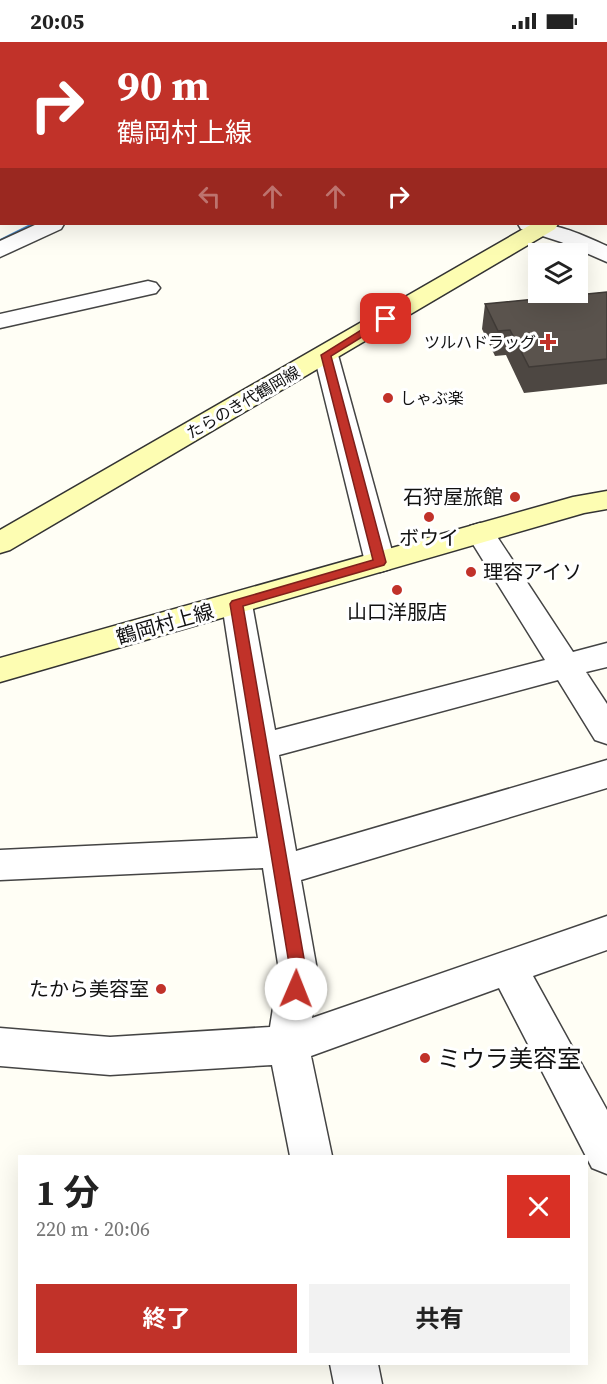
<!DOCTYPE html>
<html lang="ja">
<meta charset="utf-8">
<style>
body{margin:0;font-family:"Source Serif 4","Noto Sans JP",serif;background:#f2f2f2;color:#222;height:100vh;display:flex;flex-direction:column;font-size:22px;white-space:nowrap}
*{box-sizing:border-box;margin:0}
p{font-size:20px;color:#767676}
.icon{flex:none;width:33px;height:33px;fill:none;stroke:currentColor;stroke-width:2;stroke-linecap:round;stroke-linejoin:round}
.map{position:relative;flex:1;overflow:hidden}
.drawer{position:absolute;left:18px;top:1113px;width:570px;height:210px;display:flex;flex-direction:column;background:#fff;border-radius:0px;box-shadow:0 6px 24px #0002}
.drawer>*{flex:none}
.top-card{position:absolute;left:0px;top:0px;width:608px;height:183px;box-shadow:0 6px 24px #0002;background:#c13229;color:#fff;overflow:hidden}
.buttons{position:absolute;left:528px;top:201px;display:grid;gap:12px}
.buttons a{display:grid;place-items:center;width:60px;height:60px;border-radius:0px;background:#fff;box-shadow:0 6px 24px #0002;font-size:30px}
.pin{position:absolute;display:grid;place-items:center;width:51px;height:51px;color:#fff;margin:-26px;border-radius:12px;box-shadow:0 3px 9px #0006}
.me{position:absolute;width:66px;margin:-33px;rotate:1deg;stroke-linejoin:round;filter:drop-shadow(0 0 4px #0008)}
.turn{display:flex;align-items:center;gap:21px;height:126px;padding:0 18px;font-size:27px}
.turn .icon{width:78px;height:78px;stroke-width:2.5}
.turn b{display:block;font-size:42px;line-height:51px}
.lanes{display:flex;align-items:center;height:57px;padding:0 18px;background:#0003;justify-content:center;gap:30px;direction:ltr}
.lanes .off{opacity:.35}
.round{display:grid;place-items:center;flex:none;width:63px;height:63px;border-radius:0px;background:#f2f2f2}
.summary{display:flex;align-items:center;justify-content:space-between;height:102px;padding:0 18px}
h1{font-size:36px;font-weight:700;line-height:45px}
.button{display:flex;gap:12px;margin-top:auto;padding:12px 18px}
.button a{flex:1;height:69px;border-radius:0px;background:#c13229;color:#fff;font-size:24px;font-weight:700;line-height:69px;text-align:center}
.button a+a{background:#f2f2f2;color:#222}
.status{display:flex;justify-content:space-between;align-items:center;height:42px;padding:0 30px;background:#fff;direction:ltr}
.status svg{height:16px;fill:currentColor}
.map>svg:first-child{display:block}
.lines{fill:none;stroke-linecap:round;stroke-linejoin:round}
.stream{fill:#4287cc;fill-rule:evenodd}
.minor-casing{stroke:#444;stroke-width:3}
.tertiary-casing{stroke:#444;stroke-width:3}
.secondary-casing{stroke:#333;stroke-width:3}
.minor{fill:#fff;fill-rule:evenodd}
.tertiary{fill:#fff;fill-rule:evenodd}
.secondary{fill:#fdfdb2;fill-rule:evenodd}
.wall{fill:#4d4742}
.shaded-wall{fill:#3f3a36}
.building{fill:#5a534d;stroke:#3f3a36;stroke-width:1.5}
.route{fill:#c13229;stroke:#7d201b;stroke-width:1.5}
.poi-dot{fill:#c13229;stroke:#fff;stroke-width:2}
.labels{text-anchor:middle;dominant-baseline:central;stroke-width:6;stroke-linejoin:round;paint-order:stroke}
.far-poi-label{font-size:16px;fill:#111;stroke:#fff;text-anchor:end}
.far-street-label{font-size:16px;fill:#111;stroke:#fff}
.poi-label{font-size:20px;fill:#111;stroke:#fff;text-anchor:end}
.street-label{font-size:20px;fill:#111;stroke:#fff}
.near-poi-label{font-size:24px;fill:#111;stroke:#fff;text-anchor:start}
</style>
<div class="status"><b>20:05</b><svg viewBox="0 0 49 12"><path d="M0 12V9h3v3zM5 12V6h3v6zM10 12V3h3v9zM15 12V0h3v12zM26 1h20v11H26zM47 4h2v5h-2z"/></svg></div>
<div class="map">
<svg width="607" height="1342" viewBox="0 0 607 1342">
<rect width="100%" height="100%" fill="#fffef5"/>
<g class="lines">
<path class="stream" d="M370 0H377L369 2Z
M30 182H37L0 202V197Z"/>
<g class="minor-casing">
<path id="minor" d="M217 0H235L236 2H218Z
M383 0H403L382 2Z
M510 0H533L534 2H511Z
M542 0H562L541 2Z
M0 34H2V46H0Z
M37 182H64L61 187 0 215V199Z
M148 239 156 241 160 246 156 251 0 286V272Z
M326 306 335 308 338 313 395 520 390 527 380 530 370 527 365 520 314 313 317 308Z
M480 481 490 484 573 610 607 601V625L586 630 607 662V702L595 698 558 638 279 713 296 809 607 718V746L301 838 317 928 312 976 607 874V908L533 934 607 1068V1132L592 1126 499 946 311 1014 332 1114H290L272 1023 110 1033 0 1024V986L110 995 270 985 279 928 263 826 0 838V808L258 796 222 562 226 554 237 551 248 554 252 562 275 688 545 618 466 491 470 484Z
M330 1322H378L382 1342H334Z"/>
</g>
<g class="tertiary-casing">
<path id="tertiary" d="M0 102H2V114H0Z
M518 182C551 178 578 191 607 204V220L561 200 521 187Z"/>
</g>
<g class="secondary-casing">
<path id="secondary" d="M606 138H607V150H606Z
M532 182H558L555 187 10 508 0 511V488Z
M607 449V467L584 471 0 640V616L573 455Z"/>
</g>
<use href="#minor" class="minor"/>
<use href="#tertiary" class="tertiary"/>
<use href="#secondary" class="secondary"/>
</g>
<path class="wall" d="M0 0H210V2H2V33L0 32Z
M607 250V342L524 351 506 313 495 314 482 287 485 262Z"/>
<path class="shaded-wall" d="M99 0H143L144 2H82Z
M174 0H210V2H174Z"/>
<path class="building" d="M0 0H99L82 2H2V15H1Z
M144 0H175L176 2H145Z
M607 250V317L529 325 510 288 498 289 485 262Z"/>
<path class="route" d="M382 275 391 277 331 314 386 520 384 523 243 564 306 928 301 952 296 954 290 952 287 947 290 928 230 562 232 559 373 518 321 313Z"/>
<g class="poi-dot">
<path d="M545 291h6v6h6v6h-6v6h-6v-6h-6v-6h6z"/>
<circle cx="388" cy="356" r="6"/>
<circle cx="515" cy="455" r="6"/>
<circle cx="429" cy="475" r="6"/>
<circle cx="471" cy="530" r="6"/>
<circle cx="397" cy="548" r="6"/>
<circle cx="161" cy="947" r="6"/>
<circle cx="425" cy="1016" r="6"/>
</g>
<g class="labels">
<g class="far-poi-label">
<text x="536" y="300">ツルハドラッグ</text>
<text x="400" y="356" text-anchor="start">しゃぶ楽</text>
</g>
<g class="far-street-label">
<text transform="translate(243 360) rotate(-30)">たらのき代鶴岡線</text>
</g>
<g class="poi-label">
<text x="503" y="455">石狩屋旅館</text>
<text x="429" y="496" text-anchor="middle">ボウイ</text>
<text x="483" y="530" text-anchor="start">理容アイソ</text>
<text x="397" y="570" text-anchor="middle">山口洋服店</text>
<text x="149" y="947">たから美容室</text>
</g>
<g class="street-label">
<text transform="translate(165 582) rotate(-16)">鶴岡村上線</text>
</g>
<g class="near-poi-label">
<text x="437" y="1016">ミウラ美容室</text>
</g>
</g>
</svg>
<div class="buttons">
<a><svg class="icon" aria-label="layers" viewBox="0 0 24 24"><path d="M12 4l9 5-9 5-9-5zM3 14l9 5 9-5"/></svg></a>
</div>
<div class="pin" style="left:386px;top:277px;background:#d93025"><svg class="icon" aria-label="arrive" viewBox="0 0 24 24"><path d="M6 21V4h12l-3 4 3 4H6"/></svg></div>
<svg class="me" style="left:296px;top:947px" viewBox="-20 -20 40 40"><circle r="19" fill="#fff"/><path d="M0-13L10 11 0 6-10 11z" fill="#c13229"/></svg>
<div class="top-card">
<div class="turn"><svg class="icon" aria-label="right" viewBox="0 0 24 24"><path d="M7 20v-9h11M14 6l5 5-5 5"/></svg><div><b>90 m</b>鶴岡村上線</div></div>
<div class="lanes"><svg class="icon off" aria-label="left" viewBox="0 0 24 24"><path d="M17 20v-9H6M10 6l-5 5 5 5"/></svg><svg class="icon off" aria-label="ahead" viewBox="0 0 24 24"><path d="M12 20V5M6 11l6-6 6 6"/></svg><svg class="icon off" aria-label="ahead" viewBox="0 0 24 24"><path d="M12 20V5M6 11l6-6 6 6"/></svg><svg class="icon" aria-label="right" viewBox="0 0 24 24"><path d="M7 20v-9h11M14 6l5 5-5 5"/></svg></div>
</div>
<section class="drawer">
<div class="summary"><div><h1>1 分</h1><p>220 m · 20:06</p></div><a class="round" style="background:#d93025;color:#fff"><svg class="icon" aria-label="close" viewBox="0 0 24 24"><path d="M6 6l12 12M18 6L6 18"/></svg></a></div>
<div class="button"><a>終了</a><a>共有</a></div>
</section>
</div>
